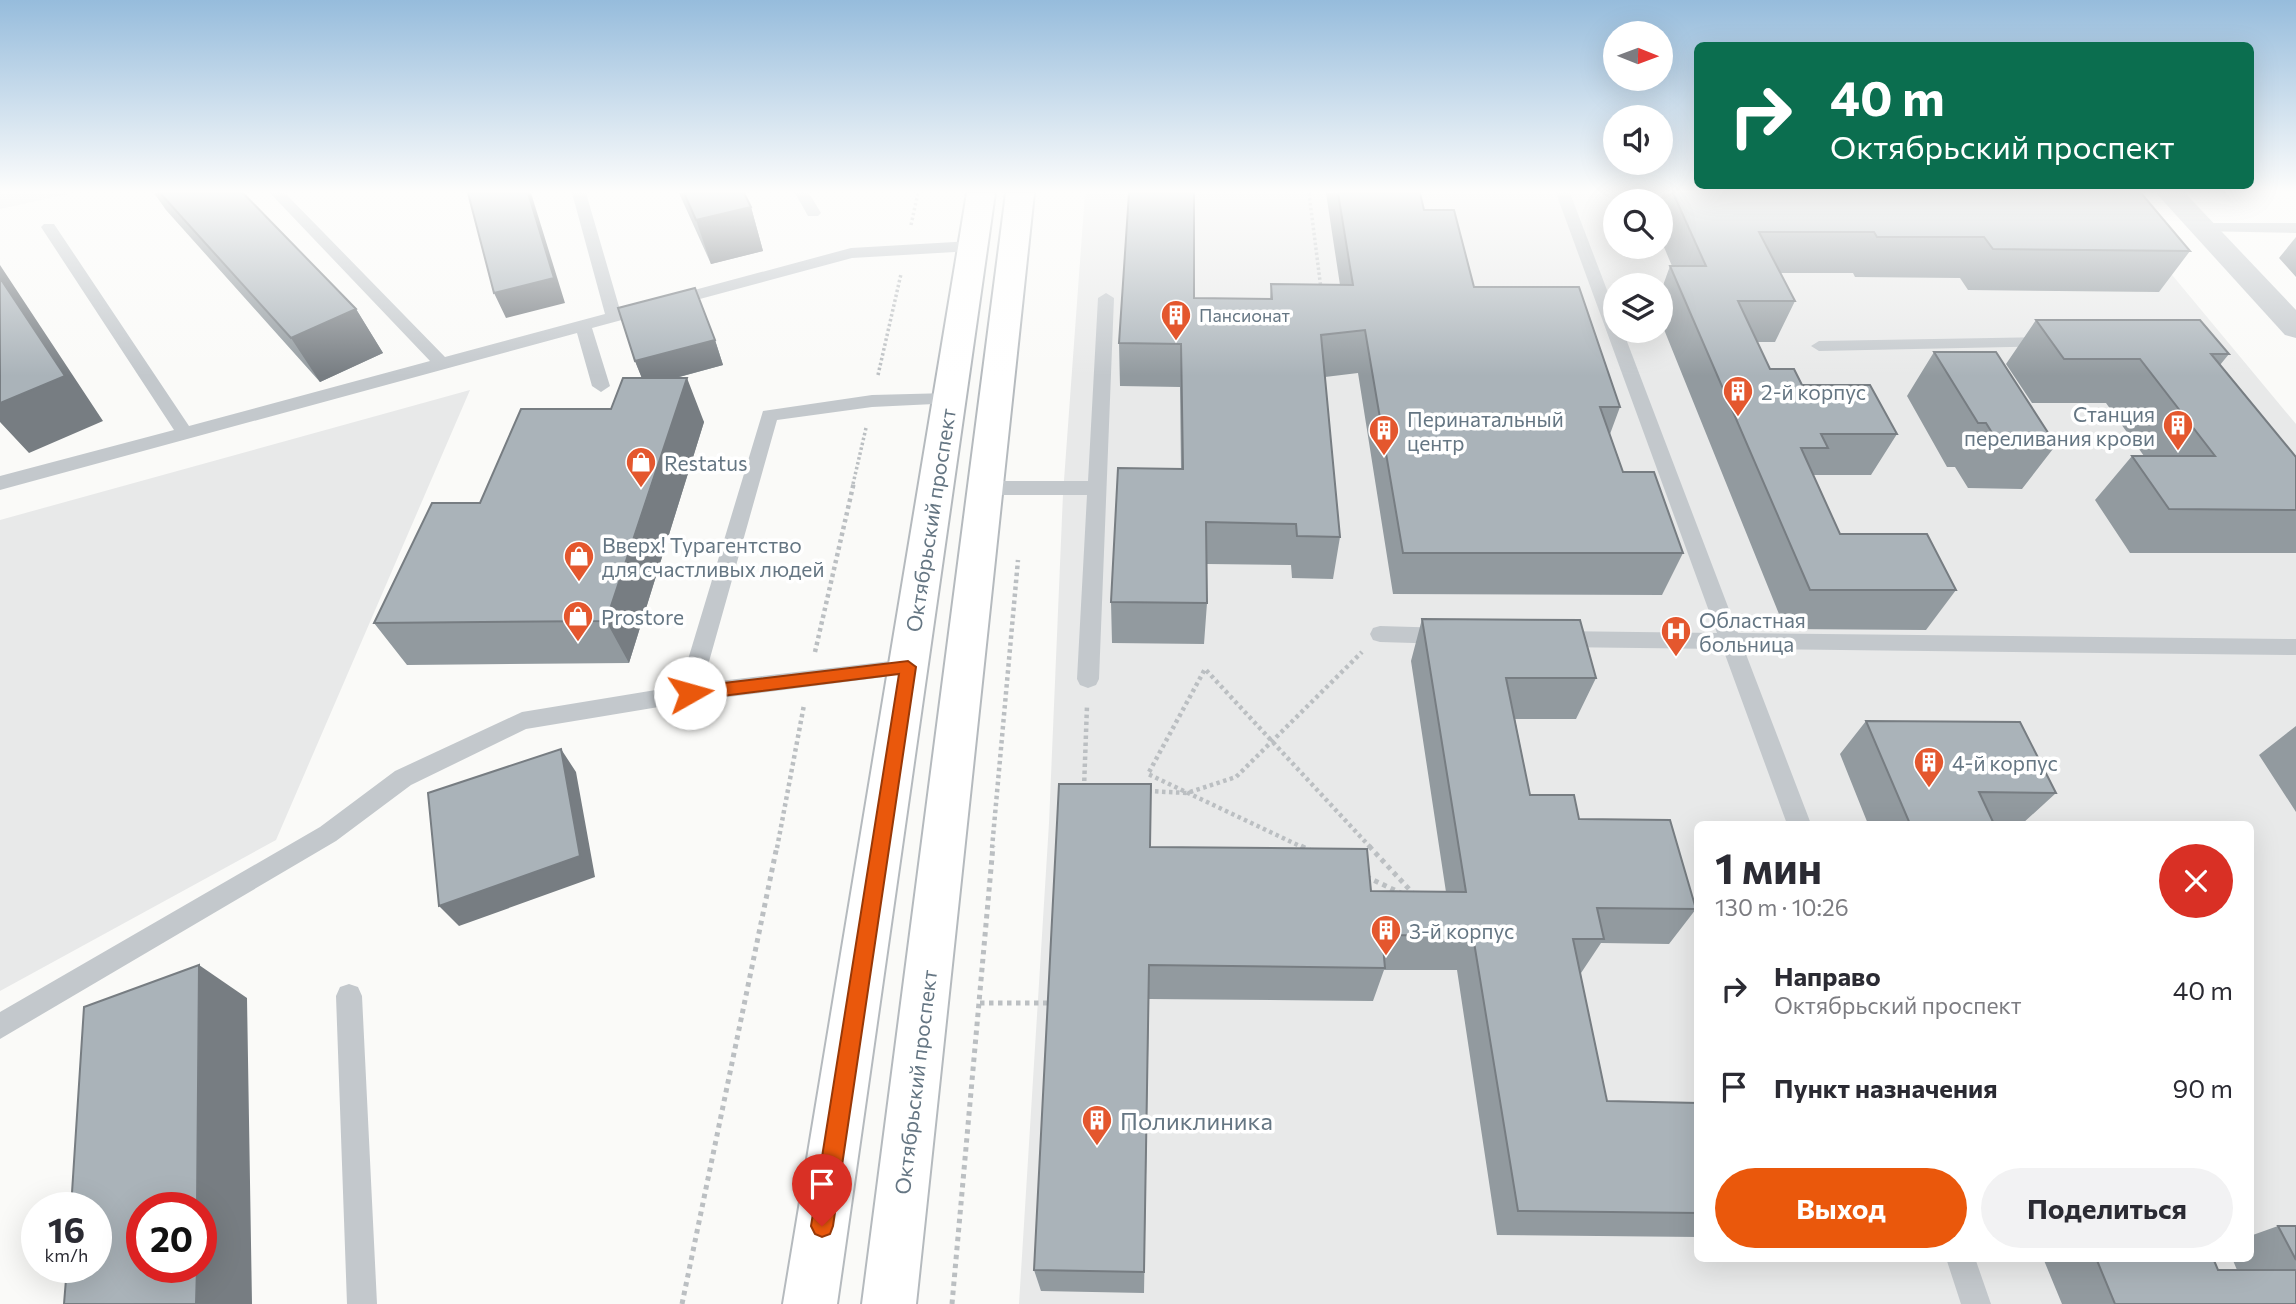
<!DOCTYPE html>
<html lang="ru">
<meta charset="utf-8">
<style>
body{margin:0;font-family:Commissioner,sans-serif;background:#f2f2f3;color:#2b2b33;height:100vh;display:flex;flex-direction:column;font-size:26px;white-space:nowrap}
*{box-sizing:border-box;margin:0}
p{font-size:23px;color:#7c7c81}
.icon{flex:none;width:38px;height:38px;fill:none;stroke:currentColor;stroke-width:2;stroke-linecap:round;stroke-linejoin:round}
.map{position:relative;flex:1;overflow:hidden}
.panel{position:absolute;left:1694px;top:821px;width:560px;height:441px;display:flex;flex-direction:column;background:#fff;border-radius:10px;box-shadow:0 7px 28px #0002}
.panel>*{flex:none}
.banner{position:absolute;left:1694px;top:42px;width:560px;height:147px;border-radius:10px;box-shadow:0 7px 28px #0002;background:#0b6e4f;color:#fff;overflow:hidden}
.needle{width:46px;rotate:91deg}
.tools{position:absolute;left:1603px;top:21px;display:grid;gap:14px}
.tools a{display:grid;place-items:center;width:70px;height:70px;border-radius:50%;background:#fff;box-shadow:0 7px 28px #0002;font-size:35px}
.speed{position:absolute;left:21px;top:1192px;display:flex;gap:14px;font-size:35px;font-weight:700;text-align:center}
.speed>*{display:grid;place-content:center;width:91px;height:91px;border-radius:50%;background:#fff;box-shadow:0 7px 28px #0002;line-height:1}
.speed small{font-size:18px;font-weight:400}
.speed .limit{border:10px solid #d22;background:#fff;color:#111}
.pin{position:absolute;display:grid;place-items:center;width:60px;height:60px;color:#fff;margin:-72px -30px;border-radius:50% 50% 50% 0;rotate:-45deg;box-shadow:0 0 7px #0007}
.pin .icon{rotate:45deg}
.me{position:absolute;width:77px;margin:-38px;rotate:83deg;stroke-linejoin:round;filter:drop-shadow(0 0 5px #0008)}
.turn{display:flex;align-items:center;gap:24px;height:147px;padding:0 21px;font-size:32px}
.turn .icon{width:91px;height:91px;stroke-width:2.5}
.turn b{display:block;font-size:49px;line-height:60px}
.round{display:grid;place-items:center;flex:none;width:74px;height:74px;border-radius:37px;background:#f2f2f3}
.overview{display:flex;align-items:center;justify-content:space-between;height:119px;padding:0 21px}
h1{font-size:42px;font-weight:700;line-height:52px}
.action{display:flex;gap:14px;margin-top:auto;padding:14px 21px}
.action a{flex:1;height:80px;border-radius:42px;background:#ea580c;color:#fff;font-size:28px;font-weight:700;line-height:80px;text-align:center}
.action a+a{background:#f2f2f3;color:#2b2b33}
ul{padding:0;list-style:none}
li{display:flex;align-items:center;gap:21px;height:98px;padding:0 21px}
li div{flex:1}
li b{display:block;font-size:26px}
li em{font-style:normal}
.map>svg:first-child{display:block}
.built{fill:#e8e9e9;fill-rule:evenodd}
.lines{fill:none;stroke-linecap:round;stroke-linejoin:round}
.primary-casing{stroke:#b5babe;stroke-width:4}
.path-far2{stroke:#bbbfc2;stroke-width:3.5;stroke-dasharray:2.5 2.5;stroke-linecap:butt}
.path-far1{stroke:#bbbfc2;stroke-width:4.5;stroke-dasharray:3.5 3.5;stroke-linecap:butt}
.path{stroke:#bbbfc2;stroke-width:5;stroke-dasharray:4.5 4.5;stroke-linecap:butt}
.lane{fill:#c3c8cc;fill-rule:evenodd}
.street{fill:#c3c8cc;fill-rule:evenodd}
.primary{fill:#fff;fill-rule:evenodd}
.wall{fill:#929a9f}
.shaded-wall{fill:#777d82}
.building{fill:#aab3b9;stroke:#777d82;stroke-width:2}
.route{fill:#ea580c;stroke:#983908;stroke-width:2}
.labels{text-anchor:middle;dominant-baseline:central;stroke-width:7;stroke-linejoin:round;paint-order:stroke}
.far-poi-label{font-size:18px;fill:#657683;stroke:#fff;text-anchor:start}
.poi-label{font-size:21px;fill:#657683;stroke:#fff;text-anchor:start}
.street-label{font-size:21px;fill:#657683;stroke:#fff}
.near-poi-label{font-size:24px;fill:#657683;stroke:#fff;text-anchor:start}
</style>
<div class="map">
<svg width="2296" height="1304" viewBox="0 0 2296 1304">
<rect width="100%" height="100%" fill="#fafaf8"/>
<path class="built" d="M0 193H73L0 209Z
M1085 193H2104L2296 424V1304H1019L1049 823 1063 494ZM1615 201H1661V247H1615ZM1615 285H1661V331H1615ZM1698 824H2250V1258H1698Z
M470 390 276 840 0 991V520Z"/>
<g class="lines">
<g class="primary-casing">
<path id="primary" d="M967 193H995L837 1304H783Z
M1006 193H1034L916 1304H862Z"/>
</g>
<path class="path-far2" d="M1309 193 1321 289
M911 225 918 193
M878 375 901 274
M853 484 866 428"/>
<path class="path-far1" d="M815 652 854 482
M1084 788 1087 706
M1148 791 1187 793 1236 777 1362 652
M777 848 804 705
M992 848 1018 560
M1304 848 1148 774 1205 669 1371 848"/>
<path class="path" d="M1301 846 1422 903 1369 846
M980 1003H1053
M682 1304 777 846
M952 1304 993 846"/>
<path class="lane" d="M270 193H285L445 357 605 314 572 193H586L620 310 851 248 972 241 980 246 972 251 852 258 592 328 610 386 601 392 592 386 577 333 0 490V476L174 430 41 227 44 224H54L189 426 430 361Z
M795 193H809L821 213 818 216H808Z
M1556 193H1570L1615 311V331H1623L1738 633 2296 639V655L1744 649 1811 824H1787L1723 649 1556 647 1549 645 1546 639 1549 633 1556 631 1717 633Z
M2202 223H2296V233L2197 231 2194 228Z
M1106 293 1114 298 1099 679 1096 685 1088 688 1080 685 1077 679 1087 495H984L975 488 984 481H1088L1098 298Z
M2047 337 2053 338 2055 342 2053 346 1819 351 1811 346 1819 341Z
M949 393 955 395 958 399 955 403 872 407 777 420 703 683 908 659 915 661 919 667 915 673 689 702 526 729 411 785 336 841 0 1039V1012L320 827 395 771 522 712 680 686 763 411 872 395Z
M1380 626 1447 628 1454 630 1457 636 1454 642 1447 644 1380 642 1373 640 1370 634 1373 628Z
M349 984 358 987 362 996 377 1304H347L336 996 340 987Z
M1946 1258H1975L1991 1304H1961Z"/>
<path class="street" d="M2156 193H2185L2296 310V338L2285 335Z"/>
<use href="#primary" class="primary"/>
</g>
<path class="wall" d="M154 193H243L356 309 383 353 320 382 166 210Z
M679 193H744L751 207 763 251 711 264Z
M1326 193H1420L1424 210 1474 287 1620 407 1610 434 1623 472 1683 553 1662 595 1393 594 1358 373 1325 377 1340 537 1333 579 1292 578 1291 565 1207 564V603L1204 644 1112 643 1111 602 1181 469 1180 387 1120 386 1119 343 1194 298 1270 299 1271 284 1340 285Z
M1663 193H2141L2190 251 2159 292 1968 290 1960 278 1855 277 1853 273H1780L1795 301 1775 342H1757L1770 369 1897 434 1871 475H1813L1840 534 1956 590 1926 630 1785 629 1661 322V291L1670 266H1672L1661 240V201H1660Z
M2296 237V277L2279 258Z
M2036 320 2229 354 2220 365 2296 457V553H2130L2095 500 2132 456H2144L2106 403H2032L2006 364Z
M715 340 723 365 676 378 704 422 629 663 407 665 374 623 480 503 611 409 642 378 635 361Z
M1934 352 2056 445 2022 489 1968 488 1955 467H1947L1907 396Z
M1422 619 1596 678 1576 719H1515L1530 795 1579 819 1696 909 1669 944 1601 943 1581 973H1580L1607 1101 1698 1103V1237L1497 1235 1457 970H1384L1373 1001 1149 999 1144 1293 1041 1291 1034 1270 1151 847 1371 891 1446 892 1411 661Z
M1866 721 2056 793 2022 824H1868L1840 754Z
M2296 726V812L2259 755Z
M2278 1226H2296V1304H2062L2043 1258H2213L2218 1270H2237L2232 1258H2250V1236Z"/>
<path class="shaded-wall" d="M528 193H531L565 303 506 318 494 293Z
M751 207 763 251 711 264 696 220Z
M0 265 103 421 29 453 0 422Z
M356 309 383 353 320 382 291 338Z
M715 340 723 365 645 386 635 361Z
M687 378 704 422 629 663 606 621Z
M561 749 576 772 595 877 459 926 439 906Z
M199 965 247 998 252 1304H196L197 1267H201V1208H197Z"/>
<path class="building" d="M160 193H243L356 309 291 338Z
M468 193H528L554 278 494 293Z
M684 193H744L751 207 696 220Z
M1129 193H1194V298L1272 299 1271 284 1353 285 1338 193H1420L1424 210H1454L1474 287H1579L1620 407H1600L1623 472H1654L1683 553H1403L1365 330 1321 335 1340 537 1297 536 1296 524 1206 522 1207 603 1111 602 1118 468 1183 469 1181 344 1119 343Z
M1673 193H2141L2190 251 1993 249 1984 237H1877L1874 232H1759L1795 301H1738L1770 369H1794L1802 385H1870L1897 434H1821L1828 448H1801L1840 534H1927L1956 590H1810L1670 266H1706Z
M0 278 65 376 0 403Z
M695 288 715 340 635 361 618 308Z
M2036 320H2200L2229 354H2211L2296 457V510L2169 509 2132 456H2215L2140 359H2064Z
M1934 352H1996L2056 445 1999 444 1986 423H1978Z
M623 378H687L606 621 374 623 432 503H480L521 409H611Z
M1422 619 1580 620 1596 678H1506L1530 795H1574L1579 819 1670 820 1696 909 1597 908 1604 939H1573L1607 1101 1698 1103V1213L1518 1211 1473 936 1382 935 1385 968 1149 965 1144 1272 1034 1270 1059 784H1151L1150 847 1367 849 1371 891 1466 892Z
M1866 721 2020 722 2056 793 1979 792 1994 824H1910Z
M561 749 580 856 439 906 428 793Z
M199 965 197 1208H142V1267H197L196 1304H64L67 1267H96V1208H71L84 1007Z
M2278 1226H2296V1260Z
M2096 1258H2213L2218 1270H2296V1304H2115Z"/>
<linearGradient id="sky" x2="0" y2="1"><stop stop-color="#96bcdc"/><stop offset="0.51" stop-color="#fdfdfc"/><stop offset="1" stop-color="#fdfdfc" stop-opacity="0"/></linearGradient>
<rect width="2296" height="376" fill="url(#sky)"/>
<path class="route" d="M908 661 916 667 833 1226 830 1234 822 1237 815 1234 811 1226 899 674 690 700 681 693 690 687Z"/>
<defs>
<g id="building-pin" transform="scale(1.575)"><path d="M0 17L-7.5 6A9.5 9.5 0 1 1 7.5 6Z" fill="#e4572e" stroke="#fff"/><path d="M-4-6H4V6H1V3H-1V6H-4ZM-2.5-4.3h1.7v1.8h-1.7ZM.8-4.3h1.7v1.8H.8ZM-2.5-1h1.7V.8h-1.7ZM.8-1h1.7V.8H.8Z" fill="#fff"/></g>
<g id="shop-pin" transform="scale(1.575)"><path d="M0 17L-7.5 6A9.5 9.5 0 1 1 7.5 6Z" fill="#e4572e" stroke="#fff"/><path d="M-5-2.5h2.3a2.7 3.5 0 0 1 5.4 0H5L5.5 6h-11ZM-1.5-2.5h3a1.5 2.3 0 0 0-3 0Z" fill="#fff"/></g>
<g id="hospital-pin" transform="scale(1.575)"><path d="M0 17L-7.5 6A9.5 9.5 0 1 1 7.5 6Z" fill="#e4572e" stroke="#fff"/><path d="M-5-5h3v3.5h4V-5h3V5h-3V1.5h-4V5h-3Z" fill="#fff"/></g>
</defs>
<g fill-rule="evenodd">
<use href="#building-pin" x="1176" y="315"/>
<use href="#building-pin" x="1738" y="391"/>
<use href="#building-pin" x="2178" y="425"/>
<use href="#building-pin" x="1384" y="430"/>
<use href="#shop-pin" x="641" y="462"/>
<use href="#shop-pin" x="579" y="556"/>
<use href="#shop-pin" x="578" y="616"/>
<use href="#hospital-pin" x="1676" y="631"/>
<use href="#building-pin" x="1929" y="762"/>
<use href="#building-pin" x="1386" y="930"/>
<use href="#building-pin" x="1097" y="1120"/>
</g>
<g class="labels">
<g class="far-poi-label">
<text x="1199" y="315">Пансионат</text>
</g>
<g class="poi-label">
<text x="1761" y="391">2-й корпус</text>
<text x="2155" y="413" text-anchor="end">Станция<tspan x="2155" dy="24">переливания крови</tspan></text>
<text x="1407" y="418">Перинатальный<tspan x="1407" dy="24">центр</tspan></text>
<text x="664" y="462">Restatus</text>
<text x="602" y="544">Вверх! Турагентство<tspan x="602" dy="24">для счастливых людей</tspan></text>
<text x="601" y="616">Prostore</text>
<text x="1699" y="619">Областная<tspan x="1699" dy="24">больница</tspan></text>
<text x="1952" y="762">4-й корпус</text>
<text x="1409" y="930">3-й корпус</text>
</g>
<g class="street-label">
<text transform="translate(930 520) rotate(-81)">Октябрьский проспект</text>
<text transform="translate(915 1082) rotate(-83)">Октябрьский проспект</text>
</g>
<g class="near-poi-label">
<text x="1120" y="1120">Поликлиника</text>
</g>
</g>
</svg>
<div class="tools">
<a><svg class="needle" viewBox="-14 -14 28 28"><path d="M0-13l5 13h-10z" fill="#e53935"/><path d="M0 13l5-13h-10z" fill="#7c7c81"/></svg></a>
<a><svg class="icon" aria-label="sound" viewBox="0 0 24 24"><path d="M4 9h4l5-4v14l-5-4H4zM17 9q2 3 0 6"/></svg></a>
<a><svg class="icon" aria-label="search" viewBox="0 0 24 24"><circle cx="10" cy="10" r="6"/><path d="M15 15l6 6"/></svg></a>
<a><svg class="icon" aria-label="layers" viewBox="0 0 24 24"><path d="M12 4l9 5-9 5-9-5zM3 14l9 5 9-5"/></svg></a>
</div>
<div class="speed"><div>16<small>km/h</small></div><div class="limit">20</div></div>
<div class="pin" style="left:822px;top:1226px;background:#d93025"><svg class="icon" aria-label="arrive" viewBox="0 0 24 24"><path d="M6 21V4h12l-3 4 3 4H6"/></svg></div>
<svg class="me" style="left:690px;top:693px" viewBox="-20 -20 40 40"><circle r="19" fill="#fff"/><path d="M0-13L10 11 0 6-10 11z" fill="#ea580c"/></svg>
<div class="banner">
<div class="turn"><svg class="icon" aria-label="right" viewBox="0 0 24 24"><path d="M7 20v-9h11M14 6l5 5-5 5"/></svg><div><b>40 m</b>Октябрьский проспект</div></div>
</div>
<section class="panel">
<div class="overview"><div><h1>1 мин</h1><p>130 m · 10:26</p></div><a class="round" style="background:#d93025;color:#fff"><svg class="icon" aria-label="close" viewBox="0 0 24 24"><path d="M6 6l12 12M18 6L6 18"/></svg></a></div>
<ul>
<li><svg class="icon" aria-label="right" viewBox="0 0 24 24"><path d="M7 20v-9h11M14 6l5 5-5 5"/></svg><div><b>Направо</b><p>Октябрьский проспект</p></div><em>40 m</em></li>
<li><svg class="icon" aria-label="arrive" viewBox="0 0 24 24"><path d="M6 21V4h12l-3 4 3 4H6"/></svg><div><b>Пункт назначения</b></div><em>90 m</em></li>
</ul>
<div class="action"><a>Выход</a><a>Поделиться</a></div>
</section>
</div>
